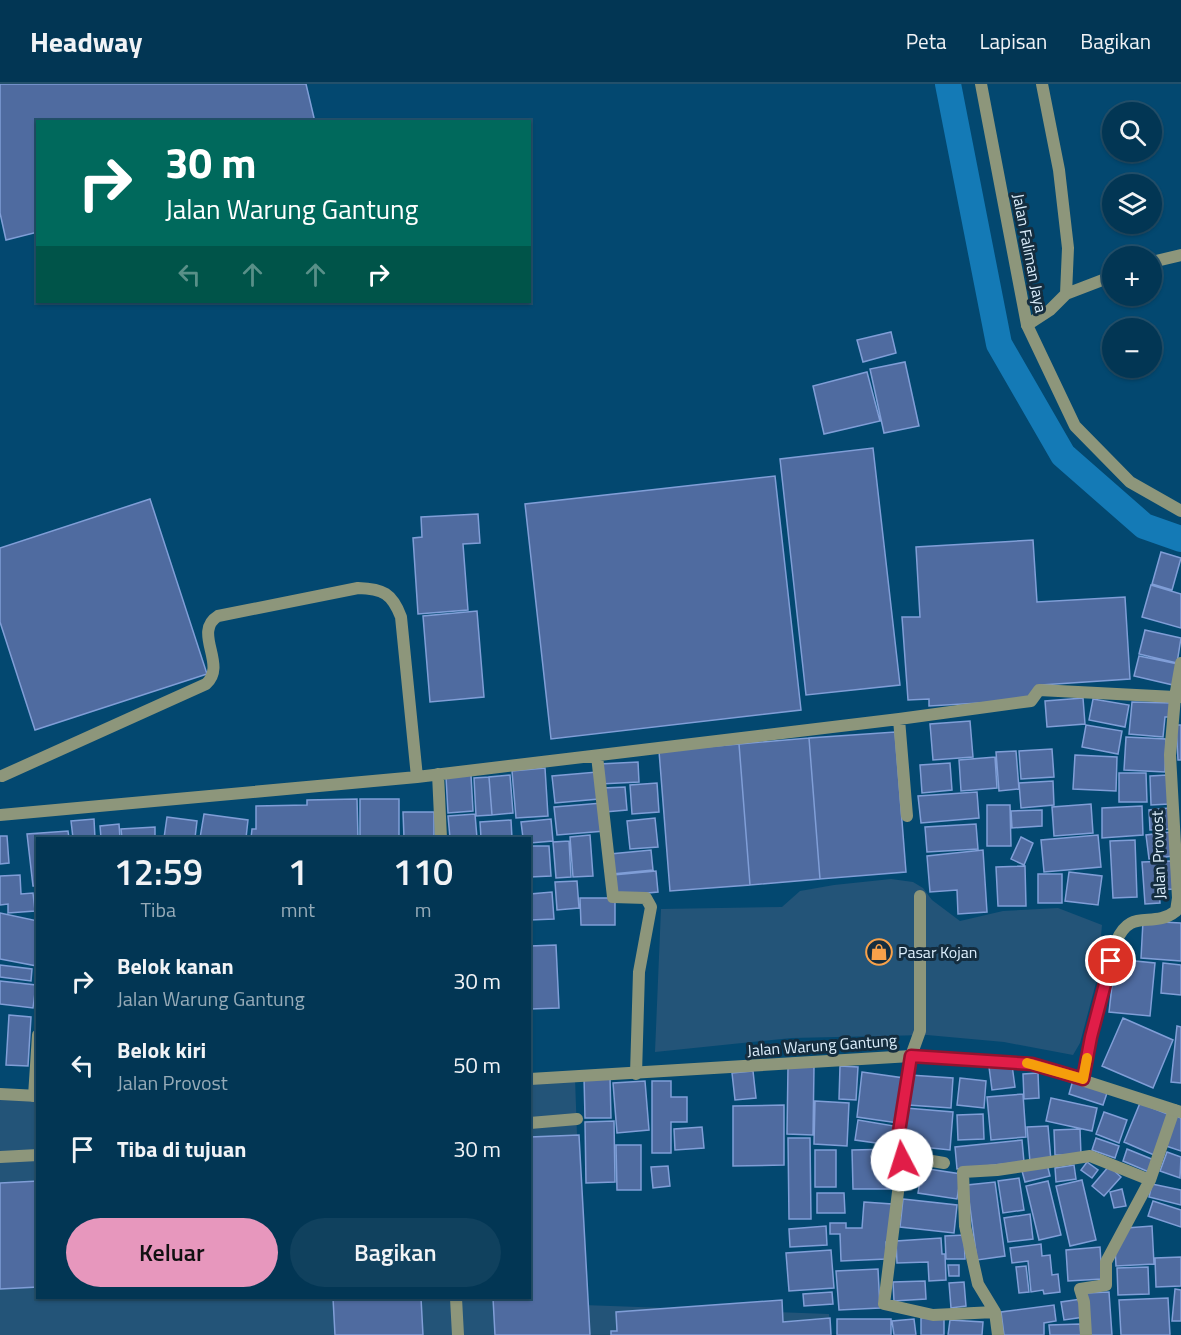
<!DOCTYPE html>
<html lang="id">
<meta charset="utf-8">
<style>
body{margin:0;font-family:"Titillium Web",sans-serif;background:#10415e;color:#f1f3f6;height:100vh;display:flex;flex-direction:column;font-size:22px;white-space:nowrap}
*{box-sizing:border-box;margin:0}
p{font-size:20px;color:#96abb8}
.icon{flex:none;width:33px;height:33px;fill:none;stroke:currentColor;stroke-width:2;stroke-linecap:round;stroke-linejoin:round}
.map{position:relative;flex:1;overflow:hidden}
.drawer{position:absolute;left:36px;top:753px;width:495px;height:462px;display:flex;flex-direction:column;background:#023654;border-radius:0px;box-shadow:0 2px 4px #0004,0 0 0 2px #23506b}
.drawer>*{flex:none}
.hud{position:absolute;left:36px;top:36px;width:495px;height:183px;border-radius:0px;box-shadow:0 2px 4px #0004,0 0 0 2px #23506b;background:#00695c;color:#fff;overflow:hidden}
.buttons{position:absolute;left:1102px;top:18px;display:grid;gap:12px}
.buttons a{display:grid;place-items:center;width:60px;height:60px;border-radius:50%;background:#023654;box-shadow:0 2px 4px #0004,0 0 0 2px #23506b;font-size:30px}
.pin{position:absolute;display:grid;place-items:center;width:51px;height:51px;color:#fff;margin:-26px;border:3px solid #fff;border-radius:50%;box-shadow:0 2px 6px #0007}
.me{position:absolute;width:66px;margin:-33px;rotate:355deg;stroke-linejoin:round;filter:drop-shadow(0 0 4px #0008)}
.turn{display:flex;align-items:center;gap:21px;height:126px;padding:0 30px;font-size:27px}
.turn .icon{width:78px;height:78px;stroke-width:2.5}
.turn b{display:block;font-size:42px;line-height:51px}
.lanes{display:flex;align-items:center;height:57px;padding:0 30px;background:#0003;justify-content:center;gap:30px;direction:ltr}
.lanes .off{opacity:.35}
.eta{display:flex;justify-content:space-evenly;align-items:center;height:102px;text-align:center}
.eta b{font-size:36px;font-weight:600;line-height:42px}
.primary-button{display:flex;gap:12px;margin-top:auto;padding:12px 30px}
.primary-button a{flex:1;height:69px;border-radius:36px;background:#e797bd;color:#111;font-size:24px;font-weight:600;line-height:69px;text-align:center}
.primary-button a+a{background:#10415e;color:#f1f3f6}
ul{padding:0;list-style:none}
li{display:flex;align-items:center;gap:18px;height:84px;padding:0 30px}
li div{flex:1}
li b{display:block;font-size:22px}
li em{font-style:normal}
header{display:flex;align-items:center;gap:36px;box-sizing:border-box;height:84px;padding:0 30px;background:#023654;border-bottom:2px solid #23506b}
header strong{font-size:28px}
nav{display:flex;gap:33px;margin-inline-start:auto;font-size:21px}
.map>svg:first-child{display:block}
.built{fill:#235478}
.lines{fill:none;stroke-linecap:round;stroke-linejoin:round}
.canal{stroke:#147ab6;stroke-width:26}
.building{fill:#4f6ba0;stroke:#809ed7;stroke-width:1.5}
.service{stroke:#8d967b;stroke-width:12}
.minor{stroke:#8d967b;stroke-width:12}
.tertiary{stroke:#8d967b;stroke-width:12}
.route-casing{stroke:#92132f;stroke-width:15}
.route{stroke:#e11d48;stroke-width:10}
.slow{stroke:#f59e0b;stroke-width:10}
.labels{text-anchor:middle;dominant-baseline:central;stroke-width:6;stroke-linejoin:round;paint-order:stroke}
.street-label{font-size:16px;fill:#dceefc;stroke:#142d3f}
.poi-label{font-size:16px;fill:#dceefc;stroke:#142d3f;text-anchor:start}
</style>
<header>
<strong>Headway</strong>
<nav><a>Peta</a><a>Lapisan</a><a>Bagikan</a></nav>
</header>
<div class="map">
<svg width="1181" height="1251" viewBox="0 0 1181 1251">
<rect width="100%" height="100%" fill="#034870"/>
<path class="built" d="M891 795 913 798 923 804 932 816 960 837 1003 827 1058 824 1102 841 1097 895 1080 959 1073 971 1004 958 927 951 792 954 655 968 661 825 782 823 800 807 834 801Z
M575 994 583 1221 829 1230 831 1251H0V1008L37 1010 38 1214H530V996Z"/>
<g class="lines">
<path class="canal" d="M948 0 999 260 1063 371 1144 442 1181 455"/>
</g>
<path class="building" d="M0 0H306L315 38H38V148L6 156 0 129Z
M891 248 896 269 863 278 857 256Z
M905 278 919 342 884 349 870 285Z
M867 288 880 337 824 350 813 302Z
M873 364 900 601 806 611 780 375Z
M775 392 801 626 551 655 525 420Z
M150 415 207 590 35 646 0 538V464Z
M478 430 480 459 463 460 468 526 418 530 413 454 422 453 421 433Z
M1033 456 1037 518 1125 513 1130 595 1041 601 1029 616 929 622V615L908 616 902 533H920L916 463Z
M1161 468 1181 474 1172 506 1152 500Z
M1151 501 1181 510V544L1142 533Z
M477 527 484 613 430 618 423 532Z
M1145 546 1181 554 1177 579 1139 570Z
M1139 572 1178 580 1173 601 1134 592Z
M1083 614 1085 640 1047 643 1045 617Z
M1093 615 1129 621 1125 643 1089 636Z
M1132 618 1173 619 1172 633H1165L1163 653 1129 650Z
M970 637 973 673 933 676 930 640Z
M1086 641 1122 647 1118 670 1082 663Z
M1176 641H1181V676H1178Z
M895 648 906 788 820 795 809 654Z
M1126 653 1166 655 1165 688 1124 686Z
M809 654 820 795 750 801 739 660Z
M739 660 750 801 670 807 659 667Z
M1052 665 1054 693 1021 695 1019 667Z
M1016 667 1019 705 999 707 996 668Z
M1075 671 1117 673 1116 707 1073 705Z
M995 673 997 704 961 707 959 676Z
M638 678 639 698 600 700 599 680Z
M950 679 952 706 922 709 920 681Z
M545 684 548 732 516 734 512 687Z
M597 688 599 715 555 719 552 692Z
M1119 689H1146L1147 718H1119Z
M471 691 473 727 448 729 446 693Z
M510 691 513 729 492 731 489 693Z
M1167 691 1169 720 1151 721 1150 692Z
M489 693 492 731 476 732 474 694Z
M1053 697 1054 721 1021 724 1019 699Z
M657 699 659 728 632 730 630 701Z
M625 703 627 726 605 728 603 704Z
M977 708 979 734 921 739 918 712Z
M357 715 358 754H251L252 745H256V722L307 721V716Z
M360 715H399V754H360Z
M602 719 605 747 557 751 554 723Z
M1091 720 1093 749 1054 752 1052 723Z
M987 721H1010L1011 762H987Z
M1142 722 1143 751 1102 754V724Z
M1169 724 1170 745 1150 746 1149 726Z
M1042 726V742L1012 744 1011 727Z
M403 728H434V754H404Z
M204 730 248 736 246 754H200Z
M475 730 477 754H450L448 732Z
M167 733 197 737 195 754H164Z
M655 734 658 763 630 765 627 737Z
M94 735 95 754H73L71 737Z
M551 735 553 757 530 759V754H523L521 738Z
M511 736 512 754H481L480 738Z
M119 740 120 754H101L100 742Z
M976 740 978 765 927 768 925 743Z
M155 743V754H122L121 745Z
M68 747 69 754H38V802H33L27 750Z
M1170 748 1173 772 1149 775 1146 751Z
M590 751 593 792 573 793 570 753Z
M1098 751 1101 783 1044 788 1041 756Z
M0 752H7L9 779 0 780Z
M1021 753 1033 759 1024 781 1011 775Z
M1135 756 1137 813 1113 814 1110 757Z
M569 757 571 793 556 794 553 758Z
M530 762H549L551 792 530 793Z
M651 766 653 786 612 790 610 770Z
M983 766 987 828 958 830 957 806 930 808 927 772Z
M1171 777 1173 805 1159 806 1160 819 1145 820 1142 778Z
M1025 782 1026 822H998L996 783Z
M656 787 658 808 615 812 613 791Z
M1069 788 1102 792 1098 821 1065 817Z
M1038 790H1062V819H1038Z
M20 791 21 810 33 809 35 827 8 829V820L0 821V792Z
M577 797 579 824 557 826 555 798Z
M552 808 554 835 530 836V810Z
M580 814H615V841H581Z
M0 829 38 837 37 882 0 875Z
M1143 837 1181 839V877L1141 874Z
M556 861 559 924 530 925V862Z
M1115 875 1155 879 1150 932 1109 928Z
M1163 879 1181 881V911L1161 909Z
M0 881 32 885 31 897 0 893Z
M0 897 36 901 33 924 0 920Z
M9 931 31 933 28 982 6 981Z
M1123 934 1173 956 1153 1004 1102 982Z
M1177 942 1181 943V999L1171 998Z
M1012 981 1015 1003 992 1006 989 983Z
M840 982 858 983 856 1016 839 1015Z
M788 983H814L813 1051 787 1050Z
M753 987 756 1014 735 1016 732 989Z
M862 988 904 994 898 1039 857 1033Z
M1038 989 1039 1014 1024 1015 1023 990Z
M910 991 953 994 951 1024 908 1021Z
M584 993H610L611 1034H585Z
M960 994 986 997 984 1024 957 1021Z
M1073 996 1108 1006 1103 1021 1069 1010Z
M645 997 649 1046 617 1049 613 999Z
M652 997H671V1013H687V1038H671V1069H652Z
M1023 1010 1026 1053 991 1056 987 1013Z
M1051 1014 1097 1024 1092 1047 1046 1037Z
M815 1017 849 1019 847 1062 814 1060Z
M1140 1019 1170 1031 1154 1071 1124 1058Z
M784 1021V1081L733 1082V1022Z
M906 1024 953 1028 950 1066 903 1061Z
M1104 1028 1127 1036 1119 1059 1096 1050Z
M983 1030 984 1055 958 1056 957 1031Z
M1174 1031 1181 1034V1067L1163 1061Z
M858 1036 900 1043 897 1062 855 1056Z
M614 1037 615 1098 586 1099 585 1038Z
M1048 1042 1051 1077 1030 1078 1027 1043Z
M702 1043 704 1064 675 1066 674 1045Z
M1080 1045 1081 1071H1055L1054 1046Z
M579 1051 590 1251H495L493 1214H530V1053Z
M788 1054H810L811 1135H789Z
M1096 1054 1119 1062 1115 1074 1092 1066Z
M1022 1056 1024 1078 957 1085 955 1063Z
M616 1061H641V1106H617Z
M894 1065V1105H853L852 1066Z
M1127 1065 1154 1076 1149 1088 1123 1077Z
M815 1066H836V1103H815Z
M1167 1068 1181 1073 1180 1094 1160 1087Z
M1087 1078 1098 1086 1092 1094 1081 1086Z
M1047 1080 1050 1092 1025 1098 1022 1087Z
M1074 1081 1076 1095 1056 1098 1055 1084Z
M668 1082 670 1102 653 1104 651 1083Z
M1109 1082 1121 1093 1104 1112 1092 1102Z
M922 1084 961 1090 957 1115 918 1109Z
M1019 1094 1024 1126 1003 1129 998 1097Z
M1082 1096 1096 1156 1070 1162 1056 1102Z
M38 1097V1203L0 1205V1099Z
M1048 1097 1061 1151 1039 1156 1026 1102Z
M995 1098 1005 1172 977 1176 967 1101Z
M1152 1100 1181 1106V1121L1149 1113Z
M1122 1105 1126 1122 1114 1124 1110 1108Z
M817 1109H844L845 1129H817Z
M903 1115 957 1121 954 1149 900 1143Z
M1153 1117 1181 1126V1143L1148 1132Z
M864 1118 892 1120 890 1158H886V1175L841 1177 840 1150H830V1139H846V1144H862Z
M1030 1130 1033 1155 1008 1158 1004 1134Z
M826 1142 827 1161 790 1163 789 1145Z
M1152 1142 1154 1180 1116 1182 1115 1164 1126 1144Z
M964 1151 965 1175H946L945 1152Z
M941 1154 942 1170H945L946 1196 929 1197 928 1178 897 1179 896 1157Z
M1041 1160 1042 1172 1050 1171 1052 1191 1058 1190 1060 1208 1044 1210 1043 1206 1031 1208 1028 1177 1012 1179 1010 1164Z
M1100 1163 1102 1195 1068 1197 1066 1166Z
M831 1166 834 1204 789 1207 786 1169Z
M1181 1173V1202L1156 1203 1155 1174Z
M948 1181H959V1192H949Z
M1026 1182 1029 1208 1019 1209 1016 1183Z
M1148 1183 1149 1210 1118 1211 1117 1184Z
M878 1185 880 1224 839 1226 836 1187Z
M925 1197 926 1215 894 1217 893 1198Z
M964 1198 966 1222 951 1224 949 1199Z
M1175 1205 1181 1206V1237H1172Z
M832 1208 833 1220 804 1222 803 1210Z
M1109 1208 1112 1251H1088L1085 1209Z
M333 1214H421L423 1251H335Z
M1168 1214 1170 1251H1121L1119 1216Z
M1081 1215 1084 1233 1064 1236 1061 1218Z
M782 1216 783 1238 830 1234 831 1251H611V1247H617L616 1228Z
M1054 1221 1056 1237 1044 1239V1251H1004L1001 1228Z
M944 1233V1251H921V1234Z
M837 1235H891V1251H837Z
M914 1235 916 1251H894L892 1237Z
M950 1236 983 1238 982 1251H948Z
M1080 1240 1081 1251H1050L1049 1241Z"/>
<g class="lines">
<path class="service" d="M1152 178 1181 171
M1066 210 1113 192
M1027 241 1050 226 1066 210 1068 164 1059 86 1042 0
M530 1039 577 1035
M0 1073 38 1071
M456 1214 458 1251"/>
<path class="minor" d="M899 635 907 732
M597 672 613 813 646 814 651 823 639 888 636 990
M438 690 441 754
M2 692 206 600C228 581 192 548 218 532L358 504C383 505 392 509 401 533L417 693
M0 731 417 693 899 635 1031 617 1039 606 1175 613 1181 579
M920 812V947L911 972 898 1054 902 1076 884 1220 933 1231 995 1228 998 1251
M1083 995 1091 953 1116 858C1131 822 1152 846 1176 827L1178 814 1170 671 1175 613H1181
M34 1012 38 951
M902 1076H926L944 1079
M995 1228 978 1200 965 1142 963 1088 997 1086 1090 1072 1150 1096
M1086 1251 1084 1218 1080 1205 1106 1201V1178L1150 1096 1174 1026"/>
<path class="tertiary" d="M981 0 1027 241 1075 342 1130 398 1181 427
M530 995 911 972 1032 980 1181 1028
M0 1010 38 1012"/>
</g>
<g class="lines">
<g class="route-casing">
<path id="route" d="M902 1076 898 1054 911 972 1032 980 1083 995 1091 953 1111 877"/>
</g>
<use href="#route" class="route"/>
<path class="slow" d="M1027 979 1083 995 1087 974"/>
</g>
<defs>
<g id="shop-ring" transform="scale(1.35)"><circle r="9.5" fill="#142d3f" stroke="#f8a14a" stroke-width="1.5"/><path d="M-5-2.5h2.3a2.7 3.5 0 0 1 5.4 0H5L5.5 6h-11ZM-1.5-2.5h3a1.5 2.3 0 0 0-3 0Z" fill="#f8a14a"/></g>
</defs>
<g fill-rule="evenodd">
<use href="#shop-ring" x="879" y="868"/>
</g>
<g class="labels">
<g class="street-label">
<text transform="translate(1030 169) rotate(79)">Jalan Faliman Jaya</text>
<text transform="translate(1158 771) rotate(-92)">Jalan Provost</text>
<text transform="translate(822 961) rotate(-4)">Jalan Warung Gantung</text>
</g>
<g class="poi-label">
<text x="898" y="868">Pasar Kojan</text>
</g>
</g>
</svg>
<div class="buttons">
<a><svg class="icon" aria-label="search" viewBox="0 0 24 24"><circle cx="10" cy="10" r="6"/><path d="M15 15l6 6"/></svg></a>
<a><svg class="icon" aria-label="layers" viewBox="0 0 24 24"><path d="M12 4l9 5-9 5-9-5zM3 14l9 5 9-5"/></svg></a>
<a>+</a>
<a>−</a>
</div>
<div class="pin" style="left:1111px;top:877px;background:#d93025"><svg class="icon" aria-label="arrive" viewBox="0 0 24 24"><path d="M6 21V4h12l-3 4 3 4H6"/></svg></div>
<svg class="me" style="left:902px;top:1076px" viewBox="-20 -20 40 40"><circle r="19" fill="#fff"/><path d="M0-13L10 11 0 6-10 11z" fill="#e11d48"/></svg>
<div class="hud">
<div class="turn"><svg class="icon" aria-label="right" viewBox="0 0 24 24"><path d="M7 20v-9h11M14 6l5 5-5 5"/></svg><div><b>30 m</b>Jalan Warung Gantung</div></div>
<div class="lanes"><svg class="icon off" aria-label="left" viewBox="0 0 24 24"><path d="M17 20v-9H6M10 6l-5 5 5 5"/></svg><svg class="icon off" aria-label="ahead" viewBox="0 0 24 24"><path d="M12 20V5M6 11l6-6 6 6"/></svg><svg class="icon off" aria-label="ahead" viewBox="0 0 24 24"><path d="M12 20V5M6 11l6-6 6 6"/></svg><svg class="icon" aria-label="right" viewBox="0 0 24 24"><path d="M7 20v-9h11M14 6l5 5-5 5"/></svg></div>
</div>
<section class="drawer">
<div class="eta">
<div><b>12:59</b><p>Tiba</p></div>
<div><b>1</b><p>mnt</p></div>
<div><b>110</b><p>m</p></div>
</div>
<ul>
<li><svg class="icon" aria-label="right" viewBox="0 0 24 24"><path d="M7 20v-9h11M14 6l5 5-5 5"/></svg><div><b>Belok kanan</b><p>Jalan Warung Gantung</p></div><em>30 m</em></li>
<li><svg class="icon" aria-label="left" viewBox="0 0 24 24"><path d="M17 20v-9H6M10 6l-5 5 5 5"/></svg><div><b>Belok kiri</b><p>Jalan Provost</p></div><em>50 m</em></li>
<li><svg class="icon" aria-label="arrive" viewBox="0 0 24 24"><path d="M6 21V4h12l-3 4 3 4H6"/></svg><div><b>Tiba di tujuan</b></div><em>30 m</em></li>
</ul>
<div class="primary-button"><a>Keluar</a><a>Bagikan</a></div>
</section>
</div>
